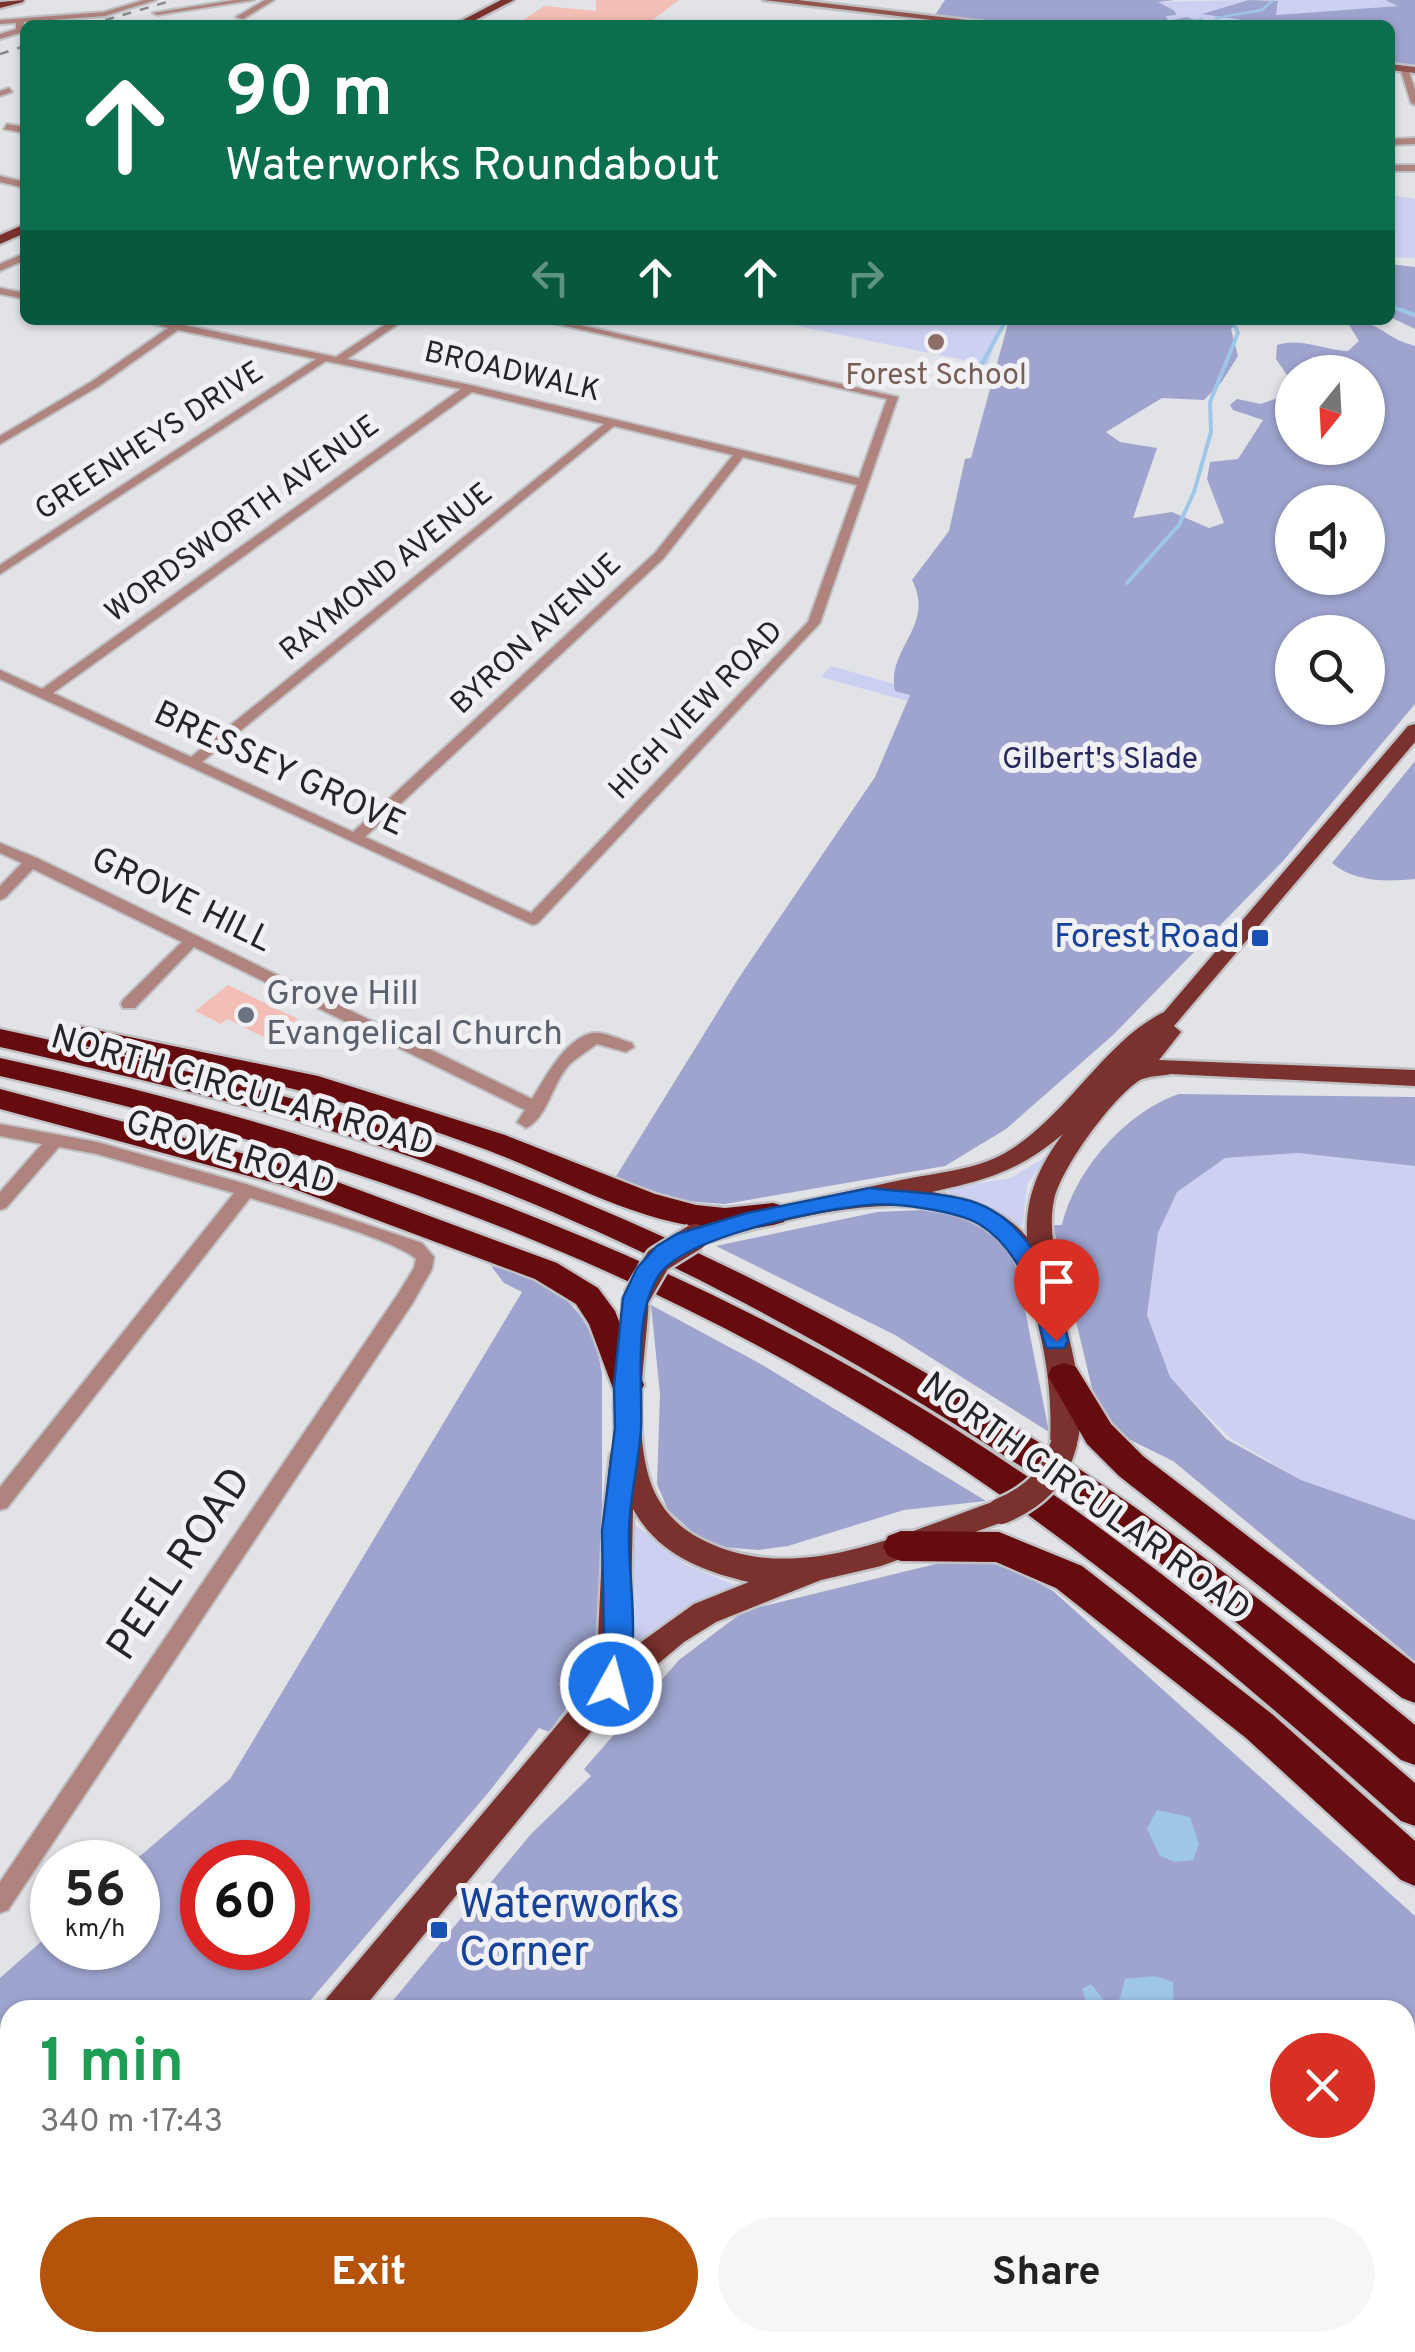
<!DOCTYPE html>
<meta charset="utf-8">
<style>
body{margin:0;font-family:Overpass,sans-serif;background:#f6f6f6;color:#222;height:100vh;display:flex;flex-direction:column;font-size:38px;white-space:nowrap}
*{box-sizing:border-box;margin:0}
p{font-size:32px;color:#767676}
.icon{flex:none;width:55px;height:55px;fill:none;stroke:currentColor;stroke-width:2;stroke-linecap:round;stroke-linejoin:round}
.map{position:relative;flex:1;overflow:hidden}
.drawer{position:absolute;left:0px;top:2000px;width:1415px;height:352px;display:flex;flex-direction:column;background:#fff;border-radius:30px 30px 0 0;box-shadow:0 2px 8px #0004}
.drawer>*{flex:none}
.guide{position:absolute;left:20px;top:20px;width:1375px;height:305px;border-radius:15px;box-shadow:0 2px 8px #0004;background:#0b6e4f;color:#fff;overflow:hidden}
.needle{width:65px;rotate:198deg}
.buttons{position:absolute;left:1275px;top:355px;display:grid;gap:20px}
.buttons a{display:grid;place-items:center;width:110px;height:110px;border-radius:50%;background:#fff;box-shadow:0 2px 8px #0004;font-size:50px}
.speed{position:absolute;left:30px;top:1840px;display:flex;gap:20px;font-size:50px;font-weight:700;text-align:center}
.speed>*{display:grid;place-content:center;width:130px;height:130px;border-radius:50%;background:#fff;box-shadow:0 2px 8px #0004;line-height:1}
.speed small{font-size:25px;font-weight:400}
.speed .limit{border:15px solid #d22;background:#fff;color:#111}
.pin{position:absolute;display:grid;place-items:center;width:85px;height:85px;color:#fff;margin:-102px -42px;border-radius:50% 50% 50% 0;rotate:-45deg;box-shadow:0 0 10px #0007}
.pin .icon{rotate:45deg}
.me{position:absolute;width:110px;margin:-55px;rotate:7deg;stroke-linejoin:round;filter:drop-shadow(0 0 8px #0008)}
.turn{display:flex;align-items:center;gap:35px;height:210px;padding:0 40px;font-size:45px}
.turn .icon{width:130px;height:130px;stroke-width:2.5}
.turn b{display:block;font-size:70px;line-height:85px}
.lanes{display:flex;align-items:center;height:95px;padding:0 40px;background:#0003;justify-content:center;gap:50px;direction:ltr}
.lanes .off{opacity:.35}
.round{display:grid;place-items:center;flex:none;width:105px;height:105px;border-radius:52px;background:#f6f6f6}
.head{display:flex;align-items:center;justify-content:space-between;height:170px;padding:0 40px}
h1{font-size:60px;font-weight:700;line-height:75px;color:#1e9e55}
.primary-button{display:flex;gap:20px;margin-top:auto;padding:20px 40px}
.primary-button a{flex:1;height:115px;border-radius:60px;background:#b45309;color:#fff;font-size:40px;font-weight:700;line-height:115px;text-align:center}
.primary-button a+a{background:#f6f6f6;color:#222}
.map>svg:first-child{display:block}
.green{fill:#ccd1f2}
.forest{fill:#9ea4ce;fill-rule:evenodd}
.water{fill:#9ec6e6}
.lines{fill:none;stroke-linecap:round;stroke-linejoin:round}
.stream-far1{stroke:#9ec6e6;stroke-width:2.5}
.stream{stroke:#9ec6e6;stroke-width:4}
.building{fill:#f3beb5}
.street-casing{stroke:#c0c1c4;stroke-width:4}
.secondary-casing{stroke:#c0c1c4;stroke-width:5}
.primary-casing{stroke:#c0c1c4;stroke-width:5}
.highway-casing{stroke:#c0c1c4;stroke-width:5}
.street{fill:#af837e;fill-rule:evenodd}
.secondary{fill:#92544e;fill-rule:evenodd}
.primary{fill:#7b312d;fill-rule:evenodd}
.highway{fill:#660b0e;fill-rule:evenodd}
.rail{stroke:#88888b;stroke-width:2.5;stroke-dasharray:9 9;stroke-linecap:butt}
.primary-bridge-casing{stroke:#c0c1c4;stroke-width:31;stroke-linecap:butt}
.primary-bridge{stroke:#7b312d;stroke-width:26}
.route{fill:#1a73e8;stroke:#114b97;stroke-width:2.5}
.education-dot{fill:#8d6e63;stroke:#f0f0f5;stroke-width:4}
.transit-dot{fill:#1a4fb4;stroke:#f0f0f5;stroke-width:4}
.worship-dot{fill:#6b7280;stroke:#f0f0f5;stroke-width:4}
.labels{text-anchor:middle;dominant-baseline:central;stroke-width:10;stroke-linejoin:round;paint-order:stroke}
.far-street-label{font-size:30px;fill:#252527;stroke:#f0f0f5}
.far-education-label{font-size:30px;fill:#785e54;stroke:#f0f0f5}
.far-park-label{font-size:30px;fill:#28285d;stroke:#f0f0f5}
.street-label{font-size:35px;fill:#252527;stroke:#f0f0f5}
.transit-label{font-size:35px;fill:#164399;stroke:#f0f0f5;text-anchor:end}
.worship-label{font-size:35px;fill:#5b616d;stroke:#f0f0f5;text-anchor:start}
.near-street-label{font-size:42px;fill:#252527;stroke:#f0f0f5}
.near-transit-label{font-size:42px;fill:#164399;stroke:#f0f0f5;text-anchor:start}
</style>
<div class="map">
<svg width="1415" height="2352" viewBox="0 0 1415 2352">
<rect width="100%" height="100%" fill="#e2e3e7"/>
<path class="green" d="M1249 0 1203 14 1257 22 1203 25 1168 21 1153 2Z
M1275 0H1385L1400 6 1275 15 1279 4Z
M1390 195 1415 199V258L1393 257 1394 263 1390 262Z
M768 320H1002L988 365Z
M831 666 894 684 896 691 910 695 907 701 821 677Z
M1298 1153 1415 1166V1520L1301 1480 1230 1438 1169 1377 1147 1315 1158 1233 1177 1192 1224 1158Z
M1047 1156 1027 1185 1023 1224 1019 1228 948 1192 954 1187 1011 1178Z
M632 1522 686 1565 735 1585 681 1611 634 1646 629 1641Z"/>
<path class="forest" d="M945 0H1175L1158 2 1175 11 1176 15 1166 16 1168 21 1187 17 1205 24 1027 25 935 15Z
M1249 0 1278 1 1276 15 1398 6 1385 0H1415V67L1390 64V25H1222L1256 22 1202 14Z
M1390 264 1415 267V329L1390 317Z
M1009 320H1240L1231 329 1238 356 1221 383 1204 400 1162 398 1106 432 1120 442 1157 448 1133 518 1172 512 1209 528 1224 523 1207 479 1210 462 1238 459 1263 420 1233 410 1230 405 1237 399 1261 404 1292 393V448H1368V372H1292V378H1289L1276 359 1277 345C1300 337 1324 350 1348 351L1359 341 1349 325 1340 320C1383 320 1379 336 1415 346V704L1283 861 1113 1035 1006 1129 945 1166 725 1204 684 1201 615 1178 738 979 875 777 910 695 895 691C886 648 936 626 912 580L949 531 965 459 971 458ZM1292 502H1368V578H1292ZM1292 632H1368V708H1292Z
M1415 761V879C1386 882 1354 882 1332 863Z
M1179 1094 1415 1097V1166L1298 1153 1225 1158 1177 1192 1158 1233 1147 1315 1170 1377 1226 1439 1301 1480 1415 1520V1661L1173 1461 1110 1430 1096 1405 1053 1225H1062C1075 1170 1126 1112 1179 1094Z
M921 1210C966 1216 998 1226 1017 1269L1049 1432 895 1335 716 1246 877 1212Z
M491 1266C554 1282 591 1305 602 1373V1646L586 1681 549 1732 539 1728 488 1793 302 2010H10V2342L16 2343 8 2352H0V1978L52 1932V1948H138V1862H133L230 1779 522 1292 504 1283ZM202 1862H288V1948H202Z
M651 1305 759 1363 986 1501 904 1510 788 1546 758 1550 722 1547 697 1536 668 1510 657 1484 660 1394Z
M956 1559 997 1560 1053 1591 1415 1916V2352H423L420 2343 1405 2342V2010H385L531 1834 591 1776 584 1769 679 1660 744 1611Z
M111 2343V2342L371 2343 368 2352H104Z"/>
<path class="water" d="M1157 1810 1190 1817 1199 1844 1193 1860 1175 1862 1160 1856 1147 1829Z
M1155 1976 1173 1982 1174 2010H1089L1082 1989 1091 1984 1111 2009 1120 1998 1125 1979Z"/>
<g class="lines">
<path class="stream-far1" d="M1216 18 1262 10 1273 0
M1176 25 1202 19"/>
<path class="stream" d="M1390 306 1415 315
M978 371 1006 320
M1127 583 1179 525 1194 492 1211 432 1210 402 1238 333 1232 320"/>
</g>
<path class="building" d="M596 0H679L654 19V25H516L544 6 596 11Z
M228 985 298 1019 270 1040 227 1019 221 1024 195 1011Z"/>
<g class="lines">
<g class="street-casing">
<path id="street" d="M144 0H156L105 16 24 22 23 32 0 39V34L16 29V23L0 24V20L104 12Z
M234 0H254L157 15 153 13Z
M265 0H274L243 19 236 17Z
M741 22 744 25H734Z
M1404 66 1408 68 1415 90V105L1411 103 1400 68Z
M9 88 12 92 0 96V91Z
M7 124 25 127V133L4 129Z
M1415 138V144L1390 145V139Z
M1390 165H1415V171H1390Z
M0 176 25 182V188L0 182Z
M25 253V260L0 271V264Z
M0 288 25 293V299L0 294Z
M141 320 180 321 184 325 336 357 392 320H404L347 359 470 385 859 478 887 399 539 320H558L898 397 820 623 538 923 533 925 0 679V670L42 689 461 389 326 361 0 574V565L316 359 178 330 99 386 0 444V436L91 382 168 328ZM472 392 604 424 191 757 53 693ZM614 426 733 455 655 553 353 832 202 762ZM743 457 857 485 808 622 531 913 365 837 663 559Z
M0 843 37 858 532 1099C545 1078 565 1039 592 1033 603 1031 621 1040 632 1043L634 1047 626 1052 597 1044C589 1050 579 1056 571 1063 552 1081 549 1117 526 1128L517 1122 525 1110 194 947 135 1008H123L121 1004 123 1000 182 942 33 869 5 898 0 900V886L22 863 0 853Z
M0 1124 97 1142 246 1184 422 1243 434 1257 432 1269 412 1304 8 1910 0 1913V1882L398 1294 414 1268 416 1259C397 1240 282 1208 250 1198L7 1508 0 1510V1487L234 1193 97 1154 59 1147 6 1208 0 1210V1192L42 1144 0 1136Z"/>
</g>
<g class="secondary-casing">
<path id="secondary" d="M763 0H798L1009 25H974Z
M1390 64 1415 67V73L1390 70Z"/>
</g>
<g class="primary-casing">
<path id="primary" d="M24 0 23 2 0 8V2Z
M501 0H514L466 25H453Z
M25 224V233L0 244V235Z
M1415 724V742L1174 1026 1181 1032 1159 1060 1415 1070V1086L1171 1074C1162 1076 1148 1076 1140 1080 1112 1098 1061 1168 1054 1200 1048 1228 1056 1258 1059 1286L1056 1292C1068 1328 1092 1416 1074 1451L1064 1454 1054 1451 1050 1443C1052 1404 1048 1367 1039 1329 1033 1299 1024 1267 1004 1244 937 1170 775 1222 695 1246L686 1244 682 1237 686 1230C757 1209 829 1196 901 1180 935 1173 975 1170 1005 1153 1067 1117 1104 1041 1164 1012L1408 726ZM1063 1134C1039 1166 1025 1197 1027 1237 1004 1209 967 1198 932 1192 988 1179 1019 1171 1063 1134Z
M636 1288 645 1291 649 1298C646 1356 633 1417 648 1474 655 1502 674 1525 699 1538 795 1590 907 1531 1001 1499L1011 1503 1016 1511 1011 1519 881 1566 821 1580 716 1622 684 1642 622 1694 362 2010H321L327 1998 596 1679 604 1512 610 1455 615 1447 614 1403 623 1298 627 1291ZM633 1509C658 1554 701 1571 749 1582L694 1604 630 1650Z
M34 2342H77L74 2352H30Z"/>
</g>
<g class="highway-casing">
<path id="highway" d="M77 1026 318 1076 505 1135 655 1194 696 1205 725 1208 773 1203 784 1206 788 1214 784 1222C683 1252 578 1184 487 1150 428 1128 366 1109 305 1092 227 1071 145 1063 67 1041L63 1035 67 1029Z
M0 1029C136 1059 272 1088 403 1133 653 1219 893 1340 1110 1490 1216 1563 1316 1643 1415 1725V1765L1401 1760C1298 1673 1194 1583 1082 1507 864 1359 629 1229 379 1146 254 1105 128 1076 0 1047Z
M0 1058C318 1127 616 1228 898 1394 1084 1504 1252 1642 1415 1783V1826L1401 1821C1270 1704 1137 1591 993 1490 690 1278 359 1156 0 1076Z
M0 1089 305 1170 557 1263 598 1288 615 1311 644 1385 639 1394 627 1398 615 1394 589 1324 576 1304 535 1279 286 1186 0 1109Z
M1064 1363 1076 1367 1111 1424 1143 1456 1415 1664V1703L1402 1698 1119 1476 1087 1444 1048 1376 1052 1367Z
M901 1531 999 1532 1082 1566 1272 1714 1415 1841V1886L1401 1880 1246 1738 1056 1588 996 1562 901 1561 888 1556 883 1546 888 1536Z"/>
</g>
<use href="#street" class="street"/>
<use href="#secondary" class="secondary"/>
<use href="#primary" class="primary"/>
<use href="#highway" class="highway"/>
<path class="rail" d="M88 25 174 0
M0 54 25 46"/>
<g class="primary-bridge-casing">
<path id="primary-bridge" d="M636 1298 658 1260 695 1237
M1001 1511C1034 1497 1055 1478 1064 1443"/>
</g>
<use href="#primary-bridge" class="primary-bridge"/>
</g>
<path class="route" d="M870 1188C901 1192 933 1192 963 1199 1028 1214 1055 1282 1068 1341L1064 1348H1047C1041 1336 1040 1324 1037 1311 1029 1279 1009 1242 979 1224 957 1211 894 1202 868 1205 821 1209 679 1237 657 1278 633 1321 643 1381 641 1428 639 1463 629 1499 629 1534 628 1584 643 1646 621 1693L611 1696 601 1693 597 1684 604 1638 602 1531 615 1428 614 1385 623 1298 637 1268 657 1246 677 1234 747 1213Z"/>
<circle class="education-dot" cx="936" cy="342" r="10"/>
<g class="transit-dot">
<rect x="1250" y="928" width="20" height="20" rx="5"/>
<rect x="429" y="1920" width="20" height="20" rx="5"/>
</g>
<circle class="worship-dot" cx="246" cy="1015" r="10"/>
<g class="labels">
<g class="far-street-label">
<text transform="translate(512 373) rotate(13)">BROADWALK</text>
<text transform="translate(150 442) rotate(-33)">GREENHEYS DRIVE</text>
<text transform="translate(243 520) rotate(-36)">WORDSWORTH AVENUE</text>
<text transform="translate(387 573) rotate(-39)">RAYMOND AVENUE</text>
<text transform="translate(537 635) rotate(-43)">BYRON AVENUE</text>
<text transform="translate(697 711) rotate(-46)">HIGH VIEW ROAD</text>
</g>
<g class="far-education-label">
<text x="936" y="376">Forest School</text>
</g>
<g class="far-park-label">
<text x="1100" y="760">Gilbert's Slade</text>
</g>
<g class="street-label">
<text transform="translate(279 770) rotate(25)">BRESSEY GROVE</text>
<text transform="translate(181 901) rotate(26)">GROVE HILL</text>
<text transform="translate(242 1092) rotate(16)">NORTH CIRCULAR ROAD</text>
<text transform="translate(230 1154) rotate(17)">GROVE ROAD</text>
<text transform="translate(1085 1498) rotate(36)">NORTH CIRCULAR ROAD</text>
</g>
<g class="transit-label">
<text x="1240" y="938">Forest Road</text>
</g>
<g class="worship-label">
<text x="266" y="995">Grove Hill<tspan x="266" dy="40">Evangelical Church</tspan></text>
</g>
<g class="near-street-label">
<text transform="translate(181 1565) rotate(-56)">PEEL ROAD</text>
</g>
<g class="near-transit-label">
<text x="459" y="1906">Waterworks<tspan x="459" dy="48">Corner</tspan></text>
</g>
</g>
</svg>
<div class="buttons">
<a><svg class="needle" viewBox="-14 -14 28 28"><path d="M0-13l5 13h-10z" fill="#e53935"/><path d="M0 13l5-13h-10z" fill="#767676"/></svg></a>
<a><svg class="icon" aria-label="sound" viewBox="0 0 24 24"><path d="M4 9h4l5-4v14l-5-4H4zM17 9q2 3 0 6"/></svg></a>
<a><svg class="icon" aria-label="search" viewBox="0 0 24 24"><circle cx="10" cy="10" r="6"/><path d="M15 15l6 6"/></svg></a>
</div>
<div class="speed"><div>56<small>km/h</small></div><div class="limit">60</div></div>
<div class="pin" style="left:1056px;top:1341px;background:#d93025"><svg class="icon" aria-label="arrive" viewBox="0 0 24 24"><path d="M6 21V4h12l-3 4 3 4H6"/></svg></div>
<svg class="me" style="left:611px;top:1684px" viewBox="-20 -20 40 40"><circle r="17" fill="#1a73e8" stroke="#fff" stroke-width="3"/><path d="M0-11L8 9 0 5-8 9z" fill="#fff"/></svg>
<div class="guide">
<div class="turn"><svg class="icon" aria-label="ahead" viewBox="0 0 24 24"><path d="M12 20V5M6 11l6-6 6 6"/></svg><div><b>90 m</b>Waterworks Roundabout</div></div>
<div class="lanes"><svg class="icon off" aria-label="left" viewBox="0 0 24 24"><path d="M17 20v-9H6M10 6l-5 5 5 5"/></svg><svg class="icon" aria-label="ahead" viewBox="0 0 24 24"><path d="M12 20V5M6 11l6-6 6 6"/></svg><svg class="icon" aria-label="ahead" viewBox="0 0 24 24"><path d="M12 20V5M6 11l6-6 6 6"/></svg><svg class="icon off" aria-label="right" viewBox="0 0 24 24"><path d="M7 20v-9h11M14 6l5 5-5 5"/></svg></div>
</div>
<section class="drawer">
<div class="head"><div><h1>1 min</h1><p>340 m · 17:43</p></div><a class="round" style="background:#d93025;color:#fff"><svg class="icon" aria-label="close" viewBox="0 0 24 24"><path d="M6 6l12 12M18 6L6 18"/></svg></a></div>
<div class="primary-button"><a>Exit</a><a>Share</a></div>
</section>
</div>
